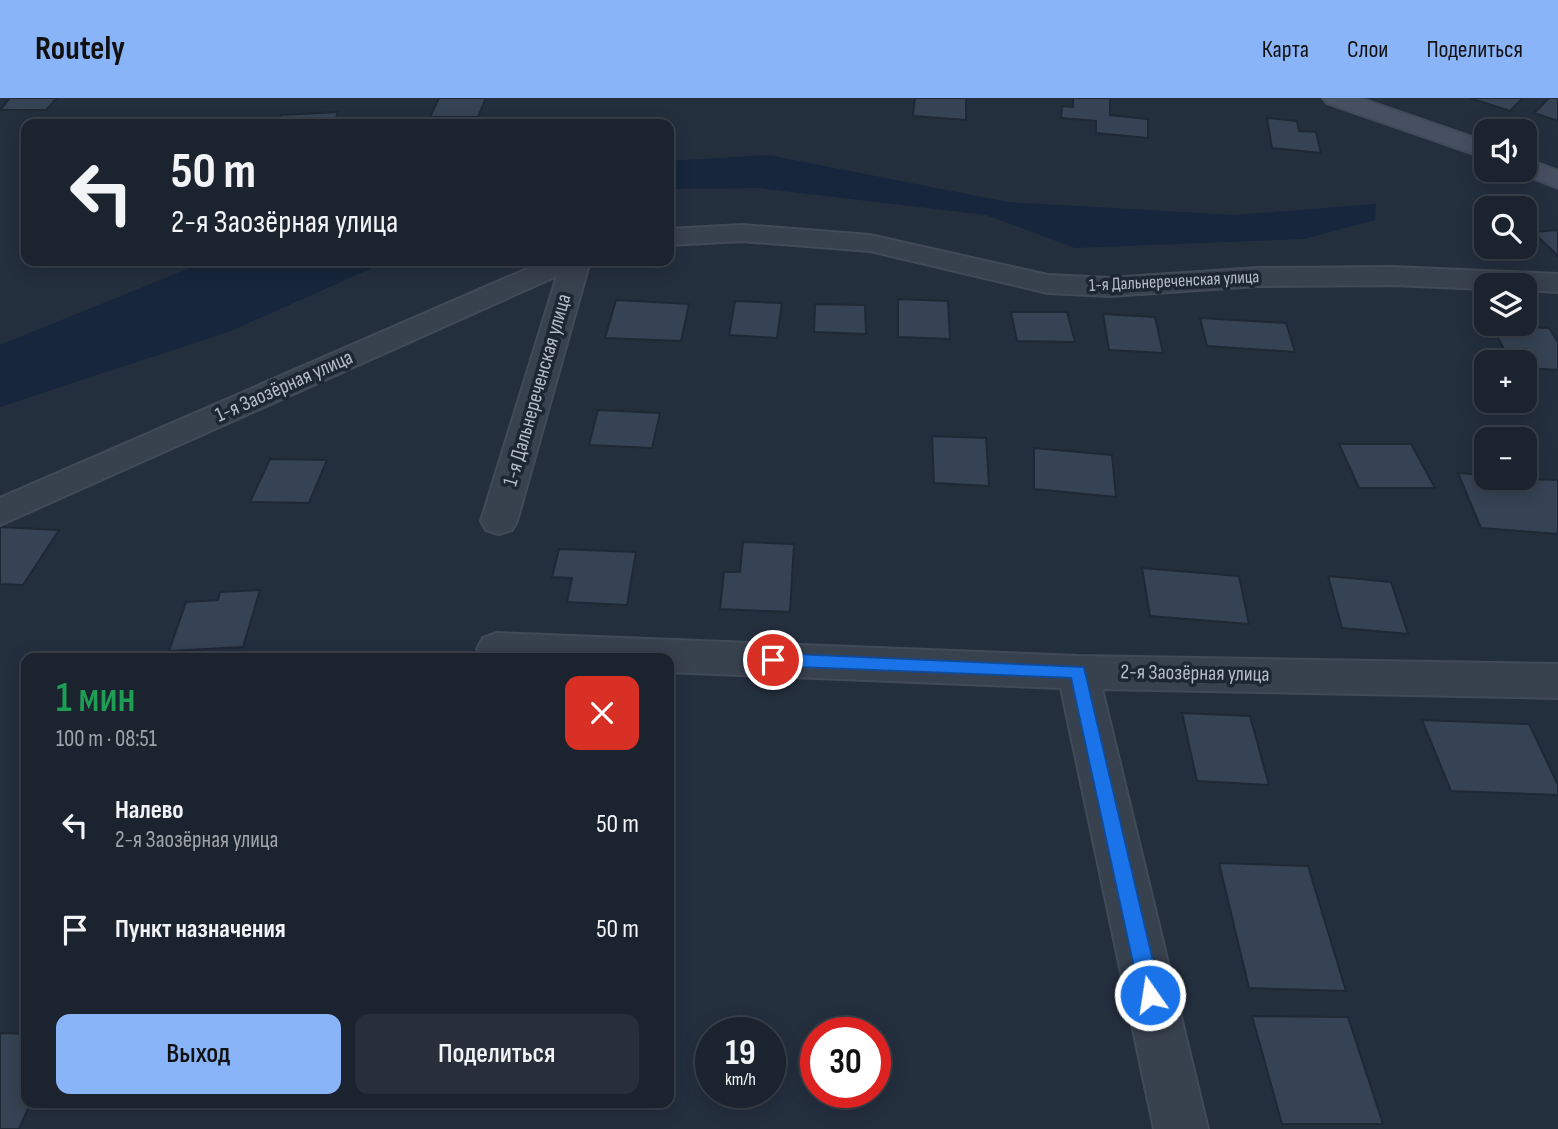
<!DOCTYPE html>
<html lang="ru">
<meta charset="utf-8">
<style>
body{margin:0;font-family:"Sofia Sans Condensed",sans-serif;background:#282f3a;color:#f1f3f6;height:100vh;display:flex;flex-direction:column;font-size:26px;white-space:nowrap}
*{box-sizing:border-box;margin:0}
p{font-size:23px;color:#a0a4aa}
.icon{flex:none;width:38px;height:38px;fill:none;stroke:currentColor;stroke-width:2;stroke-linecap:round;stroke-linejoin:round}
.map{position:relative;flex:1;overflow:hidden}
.panel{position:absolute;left:21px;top:555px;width:653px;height:455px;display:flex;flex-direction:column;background:#1b232e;border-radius:14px;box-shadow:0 4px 18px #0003,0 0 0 2px #39404a}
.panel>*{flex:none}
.banner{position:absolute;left:21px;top:21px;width:653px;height:147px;border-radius:14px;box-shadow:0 4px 18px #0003,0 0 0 2px #39404a;background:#1b232e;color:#f1f3f6;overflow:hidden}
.controls{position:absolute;left:1474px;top:21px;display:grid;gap:14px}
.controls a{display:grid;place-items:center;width:63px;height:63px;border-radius:14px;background:#1b232e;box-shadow:0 4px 18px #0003,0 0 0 2px #39404a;font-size:35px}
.speed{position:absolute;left:695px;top:919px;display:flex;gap:14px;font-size:35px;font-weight:700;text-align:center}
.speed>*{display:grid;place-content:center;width:91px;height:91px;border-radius:50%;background:#1b232e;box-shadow:0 4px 18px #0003,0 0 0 2px #39404a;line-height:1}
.speed small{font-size:18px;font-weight:400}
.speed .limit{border:10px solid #d22;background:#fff;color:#111}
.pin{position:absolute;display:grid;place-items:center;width:60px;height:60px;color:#fff;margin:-30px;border:4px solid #fff;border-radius:50%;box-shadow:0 2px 7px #0007}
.me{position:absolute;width:77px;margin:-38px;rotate:347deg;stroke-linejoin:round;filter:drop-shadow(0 0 5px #0008)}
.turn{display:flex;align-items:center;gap:24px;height:147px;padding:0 35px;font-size:32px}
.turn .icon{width:91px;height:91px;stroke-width:2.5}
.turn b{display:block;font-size:49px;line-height:60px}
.round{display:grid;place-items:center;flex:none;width:74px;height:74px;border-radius:14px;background:#282f3a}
.overview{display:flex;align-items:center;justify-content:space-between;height:119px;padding:0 35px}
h1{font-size:42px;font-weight:600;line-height:52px;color:#1e9e55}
.primary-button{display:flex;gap:14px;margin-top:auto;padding:14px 35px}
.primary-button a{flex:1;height:80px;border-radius:14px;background:#8ab4f8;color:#111;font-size:28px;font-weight:600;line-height:80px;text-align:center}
.primary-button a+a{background:#282f3a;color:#f1f3f6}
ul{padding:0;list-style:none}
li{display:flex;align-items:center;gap:21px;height:105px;padding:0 35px}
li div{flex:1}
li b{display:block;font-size:26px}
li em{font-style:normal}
header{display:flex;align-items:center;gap:42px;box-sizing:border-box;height:98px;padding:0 35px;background:#8ab4f8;color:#111}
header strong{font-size:33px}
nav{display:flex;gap:38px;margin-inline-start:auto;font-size:24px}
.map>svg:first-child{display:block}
.water{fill:#17263c}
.building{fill:#364354;stroke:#1f2835;stroke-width:2}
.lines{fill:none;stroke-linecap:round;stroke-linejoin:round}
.street-casing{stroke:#414a57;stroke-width:4}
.secondary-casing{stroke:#414a57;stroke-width:4}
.street{fill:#38414e;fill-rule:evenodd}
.secondary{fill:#465061;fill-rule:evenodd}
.route{fill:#1a73e8;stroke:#114b97;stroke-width:2}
.labels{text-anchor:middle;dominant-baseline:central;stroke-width:7;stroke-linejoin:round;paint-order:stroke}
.far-street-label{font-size:18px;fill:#b4bcc9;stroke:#1d2633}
.street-label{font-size:21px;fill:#b4bcc9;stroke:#1d2633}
</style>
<header>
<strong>Routely</strong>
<nav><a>Карта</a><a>Слои</a><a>Поделиться</a></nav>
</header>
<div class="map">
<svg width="1558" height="1031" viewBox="0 0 1558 1031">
<rect width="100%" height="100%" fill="#242f3e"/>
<path class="water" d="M768 57 1008 104 1235 117 1376 106 1375 122 1304 141 1075 150 986 117 758 90 669 91V63Z
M207 163H388L231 233 0 309V247Z"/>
<path class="building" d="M10 0H57L46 12H0Z
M439 0H486L478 19H430Z
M915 0H966V22L913 18Z
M1073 0H1110V17L1148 21V40L1096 35V23L1061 20 1062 8 1073 9Z
M1470 0H1523L1510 13Z
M1549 0H1558V23L1534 15Z
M338 14 334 26H277L281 17Z
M217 20 214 26H163L164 23Z
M1267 20 1297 23 1299 33 1316 34 1321 55 1272 50Z
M26 91V108L20 110V92Z
M1558 132V158L1533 134Z
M898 201 948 203 950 241 898 239Z
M616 202 689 206 681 243 605 240Z
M735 203 782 205 777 240 729 237Z
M815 206 865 207 866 236 814 234Z
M1011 214H1067L1075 244 1017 243Z
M1103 216 1155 219 1163 255 1109 252Z
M1200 220 1286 225 1295 254 1207 248Z
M1491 227 1549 230 1558 244V272L1524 270V264H1511Z
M598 312 660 315 652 350 589 347Z
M932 338 986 340 989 388 934 385Z
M1339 346H1411L1435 390H1359Z
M1034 350 1112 357 1116 399 1034 391Z
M270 361 327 362 309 405 250 404Z
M1458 375 1486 377V380L1558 382V436L1481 430Z
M0 429 59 432 23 487 0 486Z
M743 444 794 446 790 514 720 511 724 474H740Z
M559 451 636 454 627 507 567 504 572 480 552 479Z
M1142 470 1239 478 1249 526 1150 518Z
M1328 478 1391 484 1408 536 1342 530Z
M260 492 243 549 169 553 186 504 218 502 220 494Z
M1182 615 1250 618 1269 687 1197 683Z
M1422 622 1529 626 1558 687V697L1451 693Z
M1219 765 1308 768 1346 893 1249 890Z
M1252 918 1348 919 1383 1026H1282Z
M0 935 26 936V1004H31L19 1031H0Z"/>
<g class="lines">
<g class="street-casing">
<path id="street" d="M742 127 870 137 1048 177 1110 180 1258 170 1393 169 1558 176V194L1524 192V187H1486V191L1393 187 1258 188 1110 198 1048 195 870 153 742 143 668 147V131Z
M545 163H590L517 423 512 432 499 436 486 432 481 423 557 178 0 427V400Z
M497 535 1078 558 1558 566V600L1102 591 1208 1031H1154L1061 590 668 574V560H482L477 551 483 540Z"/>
</g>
<g class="secondary-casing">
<path id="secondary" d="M1323 0H1359L1486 44V60L1327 5Z
M1524 60 1558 73V90L1515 73 1524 72Z"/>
</g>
<use href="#street" class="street"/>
<use href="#secondary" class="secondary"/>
</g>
<path class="route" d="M773 555 1084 569 1161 897 1158 904 1150 907 1143 904 1140 897 1071 580 773 568 767 566 765 562 767 557Z"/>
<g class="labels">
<g class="far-street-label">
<text transform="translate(1174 183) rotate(-3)">1-я Дальнереченская улица</text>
</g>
<g class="street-label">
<text transform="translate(284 288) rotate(-24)">1-я Заозёрная улица</text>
<text transform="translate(537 292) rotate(-74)">1-я Дальнереченская улица</text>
<text transform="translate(1195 575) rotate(1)">2-я Заозёрная улица</text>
</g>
</g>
</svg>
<div class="controls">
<a><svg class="icon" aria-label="sound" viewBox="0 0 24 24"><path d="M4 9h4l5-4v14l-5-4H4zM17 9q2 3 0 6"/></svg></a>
<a><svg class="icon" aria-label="search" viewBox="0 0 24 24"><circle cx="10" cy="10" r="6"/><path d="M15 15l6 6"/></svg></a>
<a><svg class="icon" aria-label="layers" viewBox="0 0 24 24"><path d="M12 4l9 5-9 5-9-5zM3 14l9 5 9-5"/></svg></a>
<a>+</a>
<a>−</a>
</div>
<div class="speed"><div>19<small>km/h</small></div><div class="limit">30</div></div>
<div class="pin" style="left:773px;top:562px;background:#d93025"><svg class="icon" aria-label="arrive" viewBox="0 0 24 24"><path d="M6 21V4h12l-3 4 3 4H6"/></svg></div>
<svg class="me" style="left:1150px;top:897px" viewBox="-20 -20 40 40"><circle r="17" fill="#1a73e8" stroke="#fff" stroke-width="3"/><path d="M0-11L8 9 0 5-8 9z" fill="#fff"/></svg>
<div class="banner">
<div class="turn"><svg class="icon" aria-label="left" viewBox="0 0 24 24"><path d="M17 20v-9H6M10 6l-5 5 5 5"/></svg><div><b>50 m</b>2-я Заозёрная улица</div></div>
</div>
<section class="panel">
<div class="overview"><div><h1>1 мин</h1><p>100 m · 08:51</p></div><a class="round" style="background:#d93025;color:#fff"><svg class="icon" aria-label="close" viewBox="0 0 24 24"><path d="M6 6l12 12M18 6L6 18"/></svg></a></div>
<ul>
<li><svg class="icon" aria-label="left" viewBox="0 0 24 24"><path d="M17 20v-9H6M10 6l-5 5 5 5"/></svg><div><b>Налево</b><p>2-я Заозёрная улица</p></div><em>50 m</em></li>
<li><svg class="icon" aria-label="arrive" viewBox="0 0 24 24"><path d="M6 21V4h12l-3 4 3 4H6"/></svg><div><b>Пункт назначения</b></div><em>50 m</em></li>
</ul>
<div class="primary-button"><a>Выход</a><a>Поделиться</a></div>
</section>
</div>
